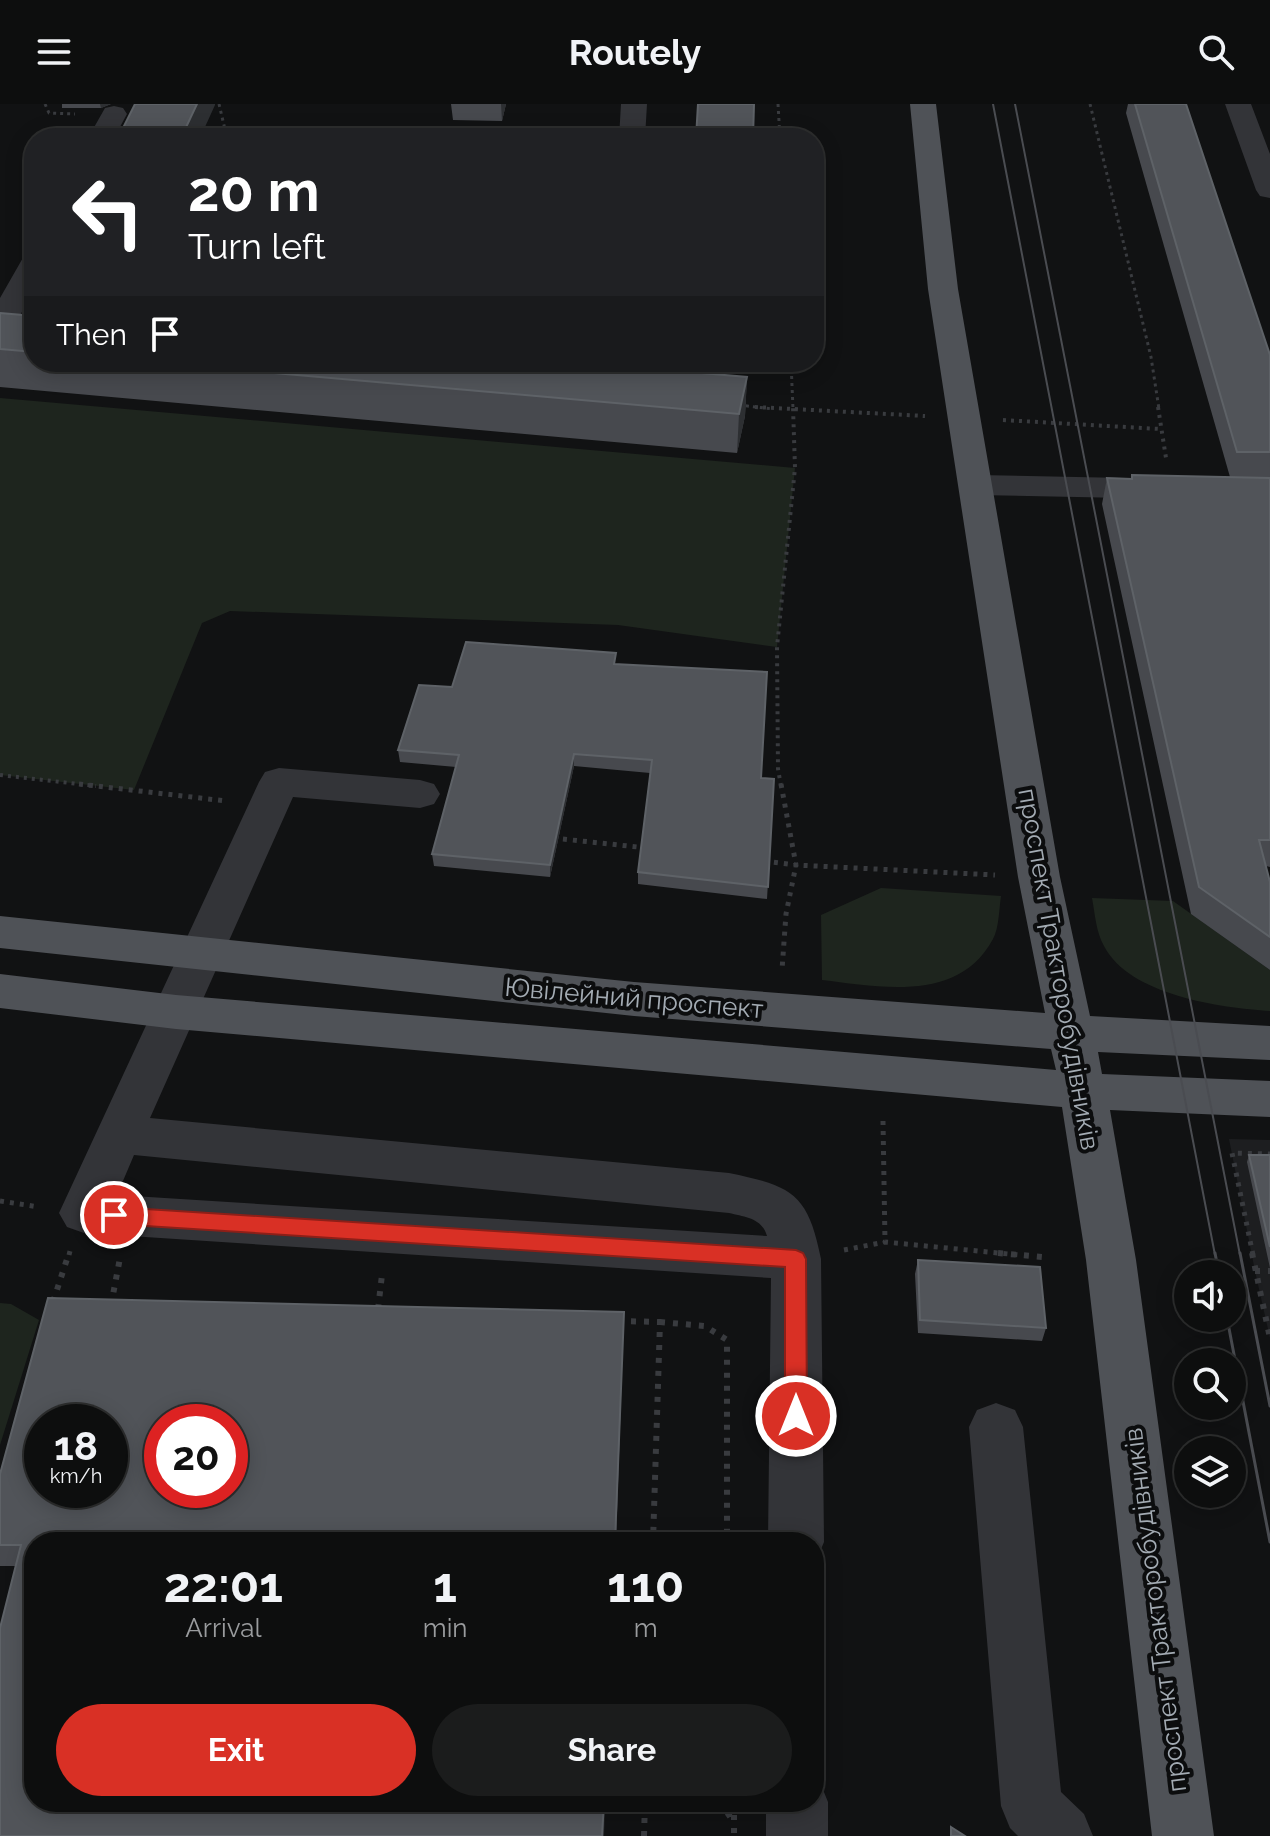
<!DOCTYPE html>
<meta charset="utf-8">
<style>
body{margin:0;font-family:Raleway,sans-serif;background:#1b1c1c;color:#f1f3f6;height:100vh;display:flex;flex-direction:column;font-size:30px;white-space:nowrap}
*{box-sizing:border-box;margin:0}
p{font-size:26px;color:#9a9c9e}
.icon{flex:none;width:44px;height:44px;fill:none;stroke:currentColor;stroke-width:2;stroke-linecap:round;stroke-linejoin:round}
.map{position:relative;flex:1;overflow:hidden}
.sheet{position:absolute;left:24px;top:1428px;width:800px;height:280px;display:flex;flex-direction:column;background:#0d0e0e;border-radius:32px;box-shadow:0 4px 20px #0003,0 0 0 2px #2d2e2e}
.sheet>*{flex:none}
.hud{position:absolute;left:24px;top:24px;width:800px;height:244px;border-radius:32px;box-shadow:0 4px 20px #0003,0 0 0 2px #2d2e2e;background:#202124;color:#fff;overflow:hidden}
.controls{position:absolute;left:1174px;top:1156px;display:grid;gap:16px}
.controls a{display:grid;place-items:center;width:72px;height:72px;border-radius:50%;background:#0d0e0e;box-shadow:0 4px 20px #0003,0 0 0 2px #2d2e2e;font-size:40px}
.speed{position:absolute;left:24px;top:1300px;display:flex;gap:16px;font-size:40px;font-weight:700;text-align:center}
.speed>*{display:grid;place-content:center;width:104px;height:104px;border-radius:50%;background:#0d0e0e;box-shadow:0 4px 20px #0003,0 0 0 2px #2d2e2e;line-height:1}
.speed small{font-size:20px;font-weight:400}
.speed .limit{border:12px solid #d22;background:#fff;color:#111}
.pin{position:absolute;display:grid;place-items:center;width:68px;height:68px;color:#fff;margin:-34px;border:4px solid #fff;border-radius:50%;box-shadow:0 2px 8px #0007}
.me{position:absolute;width:88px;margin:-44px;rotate:0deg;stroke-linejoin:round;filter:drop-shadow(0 0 6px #0008)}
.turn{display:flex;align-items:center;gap:28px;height:168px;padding:0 32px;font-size:36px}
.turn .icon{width:104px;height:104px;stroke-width:2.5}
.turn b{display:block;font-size:56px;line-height:68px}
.then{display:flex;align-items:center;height:76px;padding:0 32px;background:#0003;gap:16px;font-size:30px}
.eta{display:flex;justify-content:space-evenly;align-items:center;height:136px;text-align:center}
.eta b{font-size:48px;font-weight:700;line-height:56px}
.primary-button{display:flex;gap:16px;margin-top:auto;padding:16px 32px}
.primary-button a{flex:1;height:92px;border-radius:48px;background:#d93025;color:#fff;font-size:32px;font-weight:700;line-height:92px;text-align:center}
.primary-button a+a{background:#1b1c1c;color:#f1f3f6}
header{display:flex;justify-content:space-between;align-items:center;height:104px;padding:0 32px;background:#0d0e0e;font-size:36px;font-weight:700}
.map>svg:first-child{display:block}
.built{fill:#1d1e20}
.green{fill:#1e251e}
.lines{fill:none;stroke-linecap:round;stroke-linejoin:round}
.path-far3{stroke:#393b3f;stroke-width:3;stroke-dasharray:3 4;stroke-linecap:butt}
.path-far2{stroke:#393b3f;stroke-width:4;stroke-dasharray:3 5;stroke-linecap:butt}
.path-far1{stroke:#393b3f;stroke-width:5;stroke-dasharray:4 6;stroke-linecap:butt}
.path{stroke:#393b3f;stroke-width:6;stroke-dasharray:5 8;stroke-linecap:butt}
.minor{fill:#333438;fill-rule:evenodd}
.major{fill:#4f5257;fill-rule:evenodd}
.tram-far1{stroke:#4a4c51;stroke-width:2}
.tram{stroke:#4a4c51;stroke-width:3}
.wall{fill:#47494e}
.shaded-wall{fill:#2d2f32}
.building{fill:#515459;stroke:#5e6267;stroke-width:2;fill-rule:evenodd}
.route{fill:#d93025;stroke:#8d1f18;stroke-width:2}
.labels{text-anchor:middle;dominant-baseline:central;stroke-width:8;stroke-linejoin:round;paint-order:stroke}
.street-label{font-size:26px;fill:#a3abb3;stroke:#0c0d0e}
</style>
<header><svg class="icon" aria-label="menu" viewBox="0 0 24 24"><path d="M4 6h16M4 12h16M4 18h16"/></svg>Routely<svg class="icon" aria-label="search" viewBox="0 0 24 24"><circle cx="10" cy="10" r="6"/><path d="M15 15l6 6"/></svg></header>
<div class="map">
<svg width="1270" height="1732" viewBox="0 0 1270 1732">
<rect width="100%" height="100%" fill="#111213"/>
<path class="built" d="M1229 1035 1270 1036V1234L1255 1167Z"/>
<path class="green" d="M0 294 795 364 777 543 618 521 230 507 202 519 134 686 0 671Z
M881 784 1001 792C999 805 999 824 993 835 959 899 880 883 822 876L821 811Z
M1092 794 1173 797 1270 866V907C1221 904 1129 891 1104 842 1096 828 1095 810 1092 794Z
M0 1199 11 1200 39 1216 0 1341Z"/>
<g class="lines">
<path class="path-far3" d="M45 0 49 9 75 10
M219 0 227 34
M778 0 780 34
M1090 0 1151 253 1159 305
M791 258 793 305
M739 301 773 305"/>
<path class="path-far2" d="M755 303 925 312
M1158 303 1166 354
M1003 316 1160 325
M0 671 96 682
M781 682 778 665 777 543 795 364 793 303"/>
<path class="path-far1" d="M79 680 226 697
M781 680 796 761 995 771
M553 734 647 744
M764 757 796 761 786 810 782 866
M883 1017 885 1138 1019 1151
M0 1097 39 1103
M844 1146 885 1138
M69 1151 70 1147
M1253 1151 1232 1049 1270 1050"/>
<path class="path" d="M998 1149 1042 1153
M1252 1149 1270 1234
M1255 1167H1270
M53 1198 69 1149
M111 1201 120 1154
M378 1205 382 1171
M618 1217 660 1218 653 1438
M660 1218 705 1222 727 1236V1438
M720 1698 733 1717
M734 1698V1732
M644 1732 645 1698"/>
<path class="minor" d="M621 0H647L645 34H619Z
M1225 0H1251L1270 50V94L1260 92 1256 86Z
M114 2 123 4 127 10 114 34H88L105 4Z
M34 149V186L12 226 0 229V194L24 152Z
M977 371 1270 377V397L977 391 965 388 960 381 965 374Z
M279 664 420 676 434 680 440 690 434 700 420 704 293 693 150 1014 729 1069C792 1082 808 1089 821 1155L824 1438 816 1457 814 1438H768L771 1174 84 1129 67 1123 59 1109 259 678 265 668ZM134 1051 729 1109C745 1113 762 1114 767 1132L117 1091Z
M996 1299 1015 1306 1023 1323 1061 1688 1084 1710 1093 1732H1018L1010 1724 1001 1702 969 1323 977 1306Z
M814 1674 819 1676 828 1698V1732H766V1698H814Z"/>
<path class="major" d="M910 0H936L958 185 1060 773 1090 912 1270 922V956L1098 948 1102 970 1270 977V1013L1110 1006 1136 1156 1214 1732H1152L1086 1156 1062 1003 176 925 0 904V870L176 891 1056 966 1051 945 634 912 0 844V812L634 878 1045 909 1018 773 928 185Z"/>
<path class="tram-far1" d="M993 0 1215 1151
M1015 0 1240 1151"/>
<path class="tram" d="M1215 1149 1219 1170
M1240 1149 1270 1302
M1227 1214 1270 1438"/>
</g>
<path class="wall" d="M62 0H111L101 4H62Z
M451 0H506L502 17 453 16Z
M1128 0H1186L1270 251V374L1230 373 1126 9Z
M0 209 34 212V258H574L747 273 745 312 737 349 0 283Z
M1132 371 1270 374V763L1266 762 1270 778V866L1191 810 1102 400 1107 374 1131 375Z
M616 560 761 674 774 675 767 795 638 780V768L650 669 574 662 550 773 434 762 432 750 456 663 400 658 398 646 452 583Z
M1249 1051H1270V1164L1247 1058Z
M918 1156 1046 1224 1042 1237 918 1229 915 1170Z
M624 1208 616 1438H34L16 1462H0V1370Z"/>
<path class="shaded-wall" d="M100 0H111L101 4Z
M197 0H215V1L200 34H181Z
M501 0H506L502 17Z
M747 273 745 312 737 349 739 310Z
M574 650V662L550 773V761Z
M624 1208 616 1438H615Z
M604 1698H605L604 1732H602Z"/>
<path class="building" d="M135 0H197L181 34H118Z
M698 0H754L753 34H696Z
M1135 0H1186L1270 251V348H1237Z
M0 209 34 212V248L0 245Z
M150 258H574L747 273 739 310Z
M1132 371 1270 374V736H1259L1270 778V833L1199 783 1107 374 1132 375Z
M466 538 616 549 614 560 767 568 761 674 774 675 768 783 638 768 652 656 574 650 550 761 432 750 459 651 398 646 419 581 452 583Z
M1249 1051H1270V1143Z
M918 1156 1040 1163 1046 1224 920 1216Z
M48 1194 624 1208 615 1438H34V1698H604L602 1732H0V1524L21 1441H0V1370ZM42 1318H110V1386H42ZM162 1318H230V1386H162Z
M951 1723 965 1732H951Z"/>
<path class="route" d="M114 1103 796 1146 803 1149 806 1155 807 1312 804 1319 796 1322 788 1319 785 1312V1163L114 1120 107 1117 104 1111 107 1105Z"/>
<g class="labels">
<g class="street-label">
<text transform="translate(1059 865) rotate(80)">проспект Тракторобудівників</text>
<text transform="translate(634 894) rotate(5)">Ювілейний проспект</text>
<text transform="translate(1155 1506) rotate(-97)">проспект Тракторобудівників</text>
</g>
</g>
</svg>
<div class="controls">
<a><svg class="icon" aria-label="sound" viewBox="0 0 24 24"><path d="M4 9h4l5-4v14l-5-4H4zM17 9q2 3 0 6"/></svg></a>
<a><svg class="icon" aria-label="search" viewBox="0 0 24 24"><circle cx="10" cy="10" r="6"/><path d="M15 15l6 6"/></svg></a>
<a><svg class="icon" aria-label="layers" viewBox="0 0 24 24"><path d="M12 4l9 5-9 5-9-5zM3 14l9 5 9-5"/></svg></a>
</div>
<div class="speed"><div>18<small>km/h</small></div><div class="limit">20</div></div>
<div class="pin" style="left:114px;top:1111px;background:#d93025"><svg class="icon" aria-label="arrive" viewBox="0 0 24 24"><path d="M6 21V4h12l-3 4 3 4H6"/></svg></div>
<svg class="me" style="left:796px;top:1312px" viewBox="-20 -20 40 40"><circle r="17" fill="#d93025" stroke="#fff" stroke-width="3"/><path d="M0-11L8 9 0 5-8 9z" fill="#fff"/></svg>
<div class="hud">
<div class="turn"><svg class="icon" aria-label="left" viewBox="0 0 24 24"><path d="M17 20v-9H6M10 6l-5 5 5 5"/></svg><div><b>20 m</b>Turn left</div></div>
<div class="then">Then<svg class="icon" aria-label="arrive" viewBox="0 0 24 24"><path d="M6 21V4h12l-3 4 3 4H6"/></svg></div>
</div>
<section class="sheet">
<div class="eta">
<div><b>22:01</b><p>Arrival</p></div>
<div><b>1</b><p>min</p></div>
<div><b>110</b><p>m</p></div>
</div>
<div class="primary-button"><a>Exit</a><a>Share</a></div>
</section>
</div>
